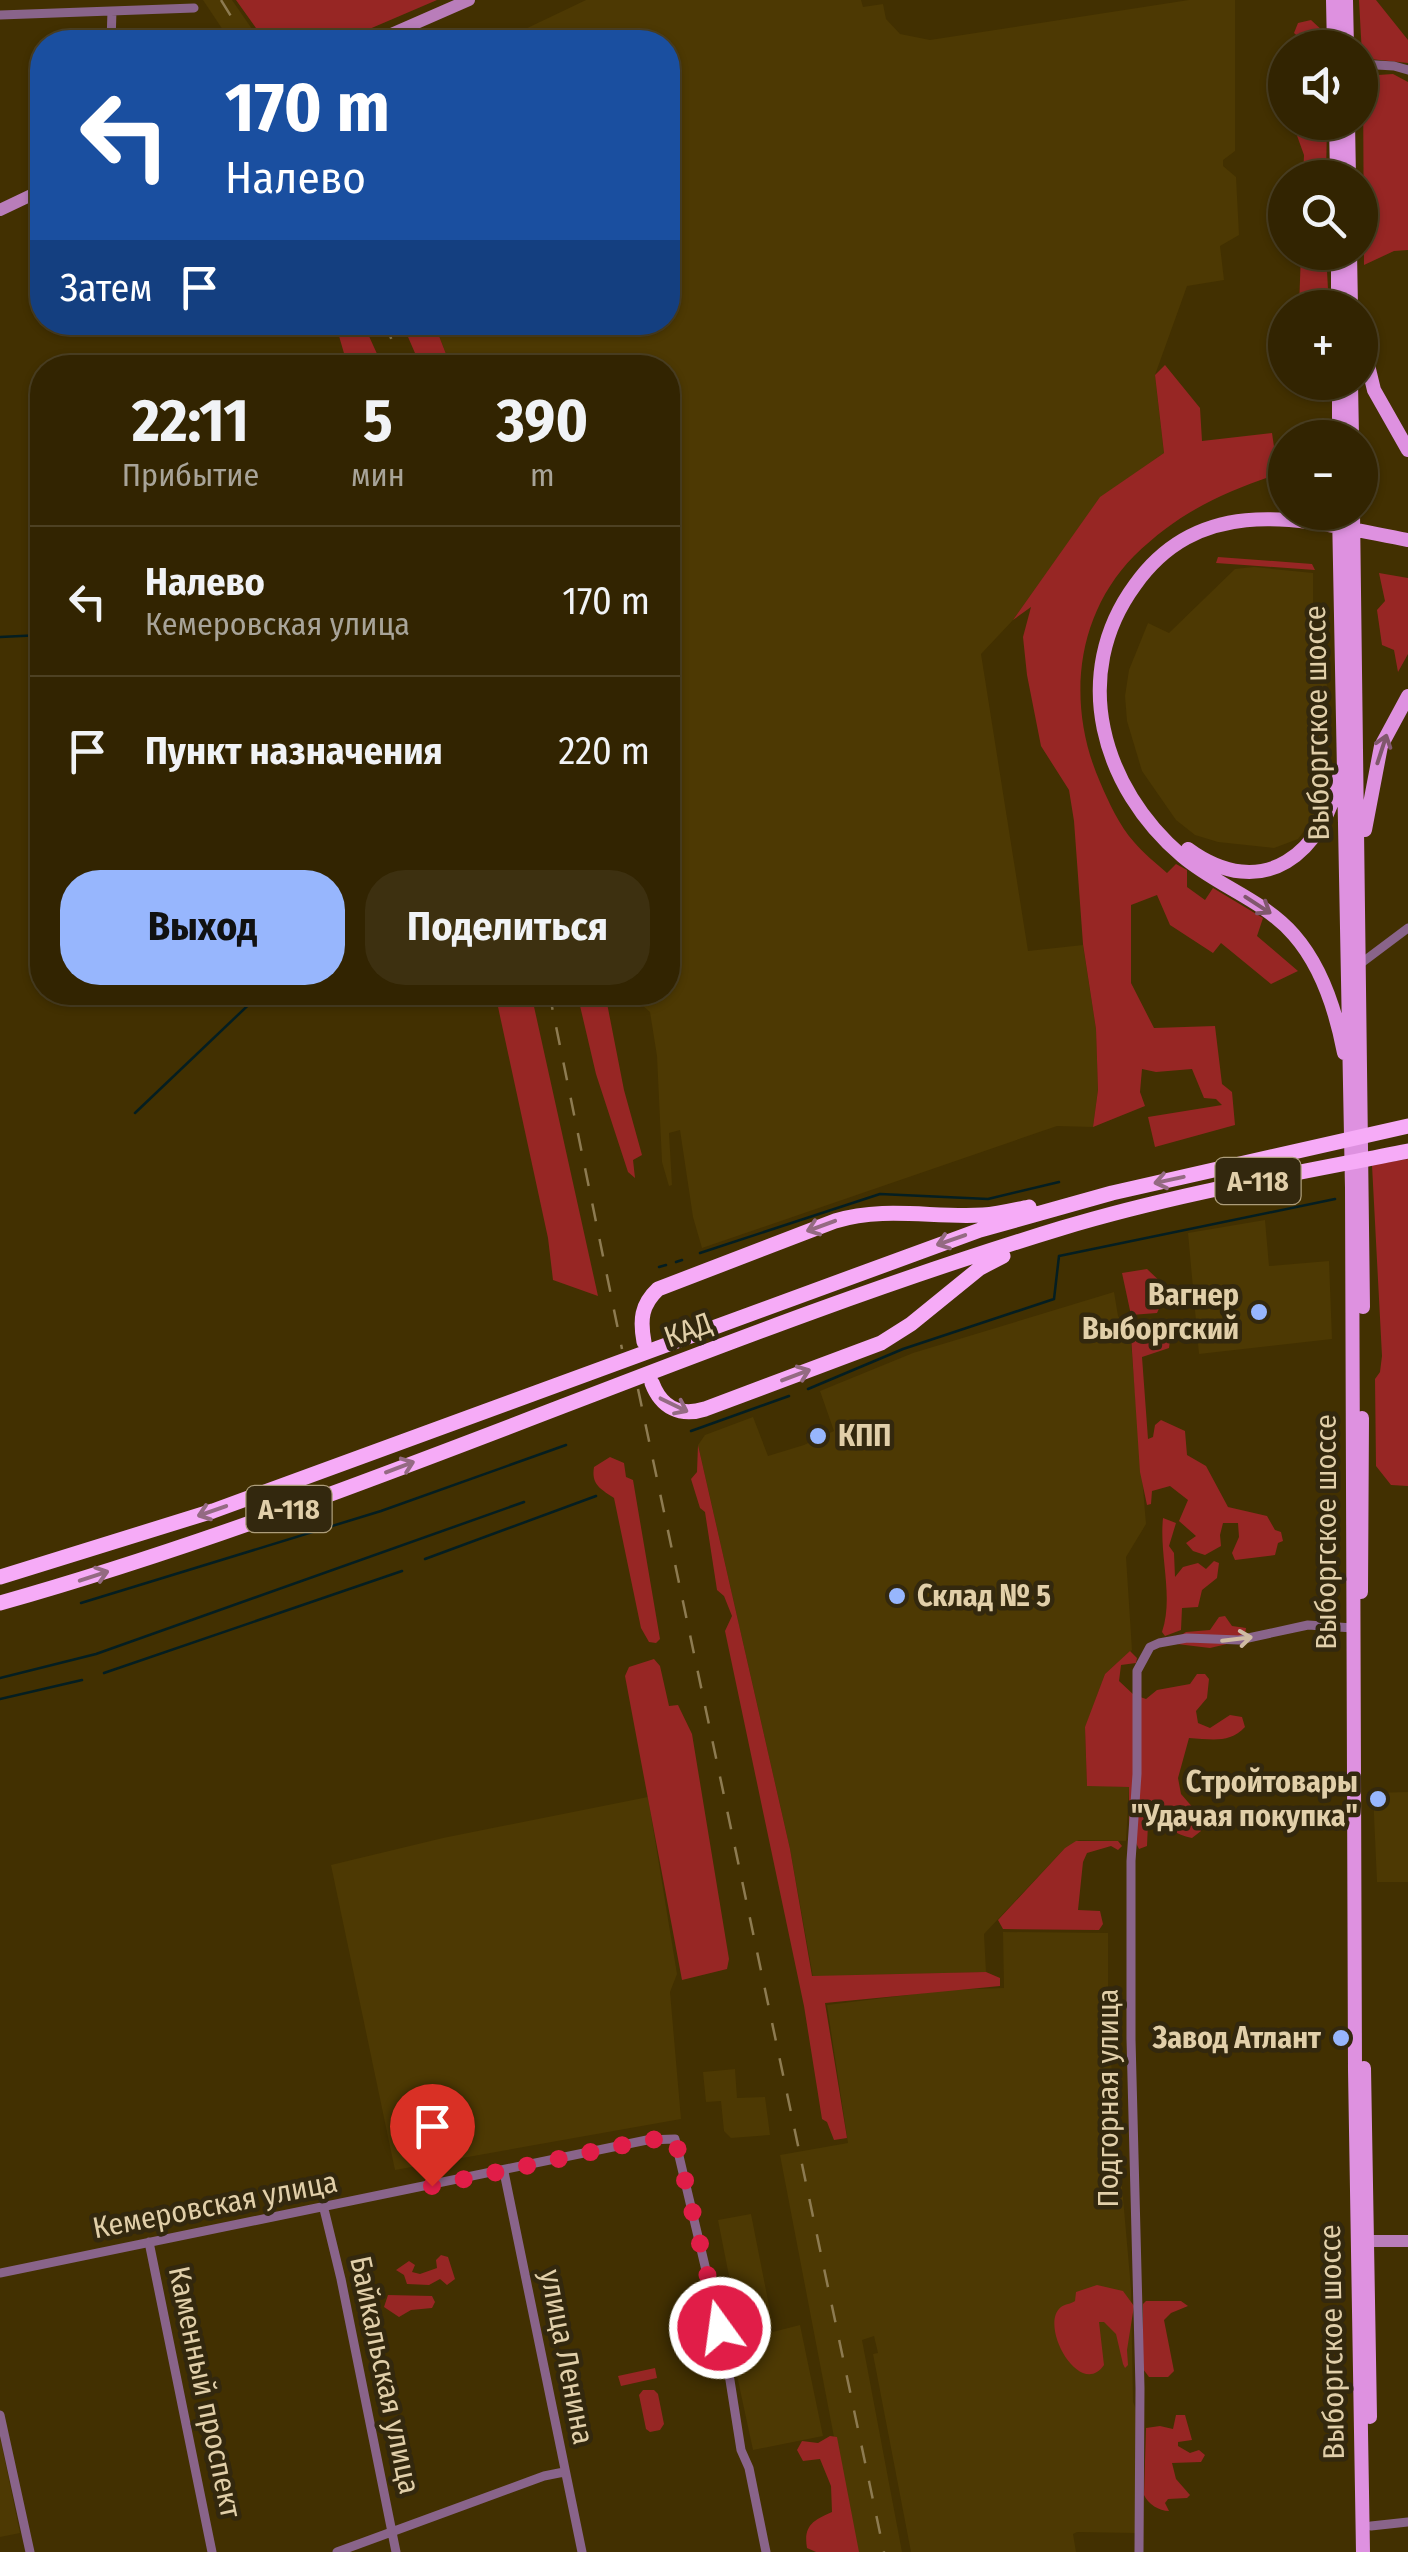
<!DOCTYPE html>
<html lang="ru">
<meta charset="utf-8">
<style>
body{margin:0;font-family:"Fira Sans Condensed",sans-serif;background:#3d3010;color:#f1f3f6;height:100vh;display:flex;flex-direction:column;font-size:38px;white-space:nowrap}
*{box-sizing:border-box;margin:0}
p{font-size:32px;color:#a8a499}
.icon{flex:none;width:55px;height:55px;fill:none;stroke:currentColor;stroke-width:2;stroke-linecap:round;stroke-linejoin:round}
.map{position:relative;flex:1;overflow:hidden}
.drawer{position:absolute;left:30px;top:355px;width:650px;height:650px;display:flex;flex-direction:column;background:#322401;border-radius:40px;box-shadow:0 2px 8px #0004,0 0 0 2px #4d4123}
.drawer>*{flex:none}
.hud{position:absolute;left:30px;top:30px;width:650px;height:305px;border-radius:40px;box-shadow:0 2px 8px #0004,0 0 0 2px #4d4123;background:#1a4fa0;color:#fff;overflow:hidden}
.tools{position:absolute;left:1268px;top:30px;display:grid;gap:20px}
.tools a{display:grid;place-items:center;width:110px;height:110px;border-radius:50%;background:#322401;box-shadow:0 2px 8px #0004,0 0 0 2px #4d4123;font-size:50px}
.pin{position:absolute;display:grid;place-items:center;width:85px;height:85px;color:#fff;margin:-102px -42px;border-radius:50% 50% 50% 0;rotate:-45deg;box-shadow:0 0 10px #0007}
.pin .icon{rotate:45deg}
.me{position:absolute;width:110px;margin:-55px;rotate:346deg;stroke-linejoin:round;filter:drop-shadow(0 0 8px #0008)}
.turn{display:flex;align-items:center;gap:35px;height:210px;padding:0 30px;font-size:45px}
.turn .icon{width:130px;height:130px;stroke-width:2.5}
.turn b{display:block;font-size:70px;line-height:85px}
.then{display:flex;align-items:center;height:95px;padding:0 30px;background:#0003;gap:20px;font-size:38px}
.eta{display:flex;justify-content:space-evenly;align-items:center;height:170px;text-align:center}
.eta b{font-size:60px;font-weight:700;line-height:70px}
.primary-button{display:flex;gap:20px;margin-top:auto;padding:20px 30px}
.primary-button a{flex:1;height:115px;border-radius:40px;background:#97b6fd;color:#111;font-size:40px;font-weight:700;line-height:115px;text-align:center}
.primary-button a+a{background:#3d3010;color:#f1f3f6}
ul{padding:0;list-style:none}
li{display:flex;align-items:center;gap:30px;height:150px;padding:0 30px;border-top:2px solid #4d4123}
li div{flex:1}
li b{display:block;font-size:38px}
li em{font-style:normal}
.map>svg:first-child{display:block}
.built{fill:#4d3903}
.green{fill:#972624}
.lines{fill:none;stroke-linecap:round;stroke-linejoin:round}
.stream{stroke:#041e21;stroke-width:2.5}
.street{stroke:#89648a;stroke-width:9}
.secondary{stroke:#b97dba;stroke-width:12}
.primary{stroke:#de91e0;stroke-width:14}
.highway{stroke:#f6abf7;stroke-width:15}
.rail{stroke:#8d7b51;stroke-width:2.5;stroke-dasharray:18 18;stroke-linecap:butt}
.oneway{stroke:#80576c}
.oneway2{stroke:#946a82}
.oneway3{stroke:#cfbaa3}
.route{stroke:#e11d48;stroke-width:18;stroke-dasharray:0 32.4}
.poi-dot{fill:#97b6fd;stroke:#33280e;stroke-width:4}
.labels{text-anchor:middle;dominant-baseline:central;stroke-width:9;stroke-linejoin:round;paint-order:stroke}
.shield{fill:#33280e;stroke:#ad9d7a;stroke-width:2.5}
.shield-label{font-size:28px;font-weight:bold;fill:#e1cfa9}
.street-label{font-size:30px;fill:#e1cfa9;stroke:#33280e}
.poi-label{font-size:30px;font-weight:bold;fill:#e1cfa9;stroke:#33280e;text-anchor:end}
</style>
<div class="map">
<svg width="1408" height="2552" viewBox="0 0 1408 2552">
<rect width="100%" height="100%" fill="#423001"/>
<path class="built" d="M203 0H232L261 42H231Z
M586 0H861L863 7 883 4 886 19 900 34 930 40 1189 0H1235V151L1223 160V166L1236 177 1239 235 1220 246 1224 280 1187 286 1155 375 1164 453 1100 498 1013 620 981 654 1028 951 1083 945 1096 1029 1098 1090 1093 1127 1057 1126 702 1248 693 1217 680 1130 669 1133 672 1185 669 1186 662 1162 657 1056 650 1012 635 999 634 993 668 992V368L451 367 434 323 668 322V42H498Z
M1254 567 1313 573V652L1327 653 1326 793 1317 814 1298 839 1274 848 1218 842 1195 835 1176 820 1142 771 1127 721 1125 696 1129 670 1148 623 1169 633 1235 569Z
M1265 1220 1269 1266 1329 1261 1332 1339 1199 1354 1188 1233Z
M1114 1292 1118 1316 1130 1331 1146 1524 1126 1557 1132 1650 1105 1674 1085 1728 1087 1785 1129 1787 1126 1841 1079 1840 1065 1848 984 1934 986 1972 813 1977 790 1849 698 1445 705 1435 753 1417 768 1456 804 1445 834 1431 820 1391 913 1353Z
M1408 1792V1882H1377L1373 1793Z
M648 1797 677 1974 670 1992 681 2119 395 2170 331 1865 443 1838Z
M1003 1932 1108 1933V2027L1131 2289 1133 2402 1136 2409 1135 2533 1077 2532 1073 2534 1076 2552H911L873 2354 878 2353 874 2336 862 2340 902 2552H856L780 2155 848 2143 827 2005 948 1990 1004 1988Z
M735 2069 737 2098 765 2097 770 2135 731 2138 724 2131 721 2101 706 2102 703 2072Z
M751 2214 773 2326 740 2332 718 2220Z
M800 2325 823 2436 753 2450 730 2343Z
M0 2437 20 2533 0 2537Z"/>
<path class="green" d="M236 0H437L339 42H266Z
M1359 0H1376L1408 40V63L1370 59 1362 55Z
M1311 20 1324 32 1325 47H1305L1304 42 1294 33 1298 23Z
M1393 74 1408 82V250L1394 251 1364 265 1363 76Z
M1297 123H1327L1326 177H1303L1304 155 1295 130Z
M1301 253H1326L1329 307H1299Z
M287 323H363L383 367H348L339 336Z
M402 323H434L451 367H421Z
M1165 365 1200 408 1202 441 1272 433 1278 474C1221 493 1178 513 1134 556 1074 617 1067 707 1100 782 1109 803 1119 825 1134 842 1143 853 1156 863 1167 873L1176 864 1187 870V887L1205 900 1213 888 1263 918 1257 936 1298 971 1271 984 1221 943 1213 953 1170 925 1157 895 1131 905V983L1154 1028 1215 1026 1222 1084 1232 1092 1235 1125 1155 1147 1148 1117 1222 1105 1216 1099 1204 1098 1192 1069 1156 1072 1142 1069 1140 1092 1145 1106 1093 1127 1098 1090 1096 1029 1083 944 1074 821 1069 790 1041 746 1027 675 1023 637 1031 607 1013 620 1100 497 1164 453 1155 375Z
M1218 557 1312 564 1315 570 1216 563Z
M1379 573 1408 578V654L1398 672 1394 650 1382 645 1377 610 1385 601Z
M495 993H531L598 1296 553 1280 548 1238Z
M577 993H605L624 1090 642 1155 633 1160 635 1178 628 1172 596 1074Z
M1408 1159V1486L1391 1485 1376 1466 1375 1379 1380 1372 1382 1356 1372 1165Z
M1147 1269 1165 1286 1167 1302 1161 1304 1157 1313 1131 1315 1122 1273Z
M1134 1328 1170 1340 1169 1348 1142 1357 1148 1439 1153 1437 1155 1425 1161 1420 1185 1431 1187 1455 1206 1466 1228 1507 1267 1516 1275 1530 1281 1532 1283 1541 1278 1543 1275 1555 1235 1560 1232 1553 1239 1537 1238 1523H1223L1220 1535 1221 1546 1205 1555 1193 1551 1186 1543 1196 1536 1179 1521 1188 1500 1170 1486 1152 1491 1151 1504 1147 1505 1140 1472 1131 1336Z
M698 1445 790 1849 812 1976 986 1972 1000 1978V1986L825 2003 847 2138 834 2140 827 2122 822 2119 804 2006 725 1631 732 1616 724 1596 717 1590 705 1512 700 1508 691 1479 697 1472Z
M610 1457 624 1463 626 1477 633 1480 660 1639 656 1643 649 1642 641 1628 614 1498C601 1489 591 1485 594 1467Z
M1163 1518 1176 1523 1169 1546 1174 1553 1175 1577 1183 1567 1198 1563 1206 1569 1214 1561 1219 1563 1217 1578 1202 1590 1198 1607 1182 1608 1181 1630 1165 1636 1162 1632C1174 1596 1159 1556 1163 1518Z
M1225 1616 1232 1626 1246 1628 1244 1640 1210 1648 1177 1644 1178 1637 1186 1632 1210 1630 1219 1617Z
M1130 1651 1137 1658 1136 1663 1121 1665 1119 1681 1134 1695 1146 1699 1157 1690 1190 1684 1197 1674H1205L1209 1679 1207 1698 1196 1711 1198 1723 1210 1728 1230 1715 1242 1717 1245 1727C1229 1744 1211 1739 1189 1738L1178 1778 1181 1794 1195 1810 1201 1831 1192 1838C1175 1835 1165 1823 1148 1823L1147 1846 1139 1849 1129 1829V1787L1087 1786 1085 1727 1105 1674Z
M654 1659 660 1666 669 1706 678 1705 692 1734 729 1959 727 1969 682 1980 625 1676 629 1667Z
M1076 1841H1118L1122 1846 1118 1850 1111 1846 1087 1853 1083 1862 1078 1910 1100 1911 1103 1924 1099 1930 1003 1929 998 1920 1065 1848Z
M441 2255 448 2257 455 2279 447 2285 440 2279 429 2285 407 2284 404 2275 396 2270 409 2261 415 2265 412 2272 420 2274 437 2268 436 2260Z
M1097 2285 1123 2291 1134 2306 1127 2350 1128 2365 1125 2368 1123 2364 1116 2334 1104 2322H1099L1104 2365C1080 2400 1038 2325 1061 2307 1065 2304 1071 2304 1075 2301L1076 2292Z
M388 2295 432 2296 435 2302 432 2308 411 2310 399 2317 384 2307Z
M1146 2301H1181L1188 2306 1171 2313 1164 2320 1174 2371 1168 2377H1149L1143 2369V2304Z
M655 2368 657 2378 621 2386 618 2376Z
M643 2390H654L658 2394 664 2424 660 2430 650 2432 646 2429 639 2395Z
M1176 2415H1185L1192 2440 1178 2442V2446L1190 2453 1199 2450 1205 2455 1201 2462 1172 2463 1176 2479 1190 2495 1187 2498 1168 2499 1165 2503 1169 2511C1159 2511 1148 2504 1144 2495L1146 2428 1160 2426 1173 2429Z
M830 2436 837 2437 859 2552H816L807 2548C803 2525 814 2520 832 2512L831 2486 820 2459 803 2461 797 2450 802 2441 818 2443Z"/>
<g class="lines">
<path class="stream" d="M0 637 42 635
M135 1113 262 992
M700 1253 880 1194 988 1199 1059 1182
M676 1262 682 1260
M659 1267 666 1265
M808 1389 903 1349 1054 1299 1059 1256 1335 1199
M691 1431 789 1396
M425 1559 596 1496
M81 1603 381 1511 566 1445
M104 1673 402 1571
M0 1678 96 1654 524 1502
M0 1699 82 1680"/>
<path class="street" d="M0 15 194 8
M111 42 112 11
M1360 64 1394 66 1408 70
M1360 964 1408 928
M504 2172 582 2552
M324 2209 341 2279 396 2552
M149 2242 212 2552
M0 2273 647 2140 675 2139 726 2355 741 2450 749 2468 766 2552
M0 2415 30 2552
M1371 2526 1408 2522
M337 2552 544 2476 564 2472
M1139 2552 1140 2388 1131 2039V1861L1137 1774V1671L1150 1647 1159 1643 1187 1638 1239 1640 1308 1625 1353 1628"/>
<path class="secondary" d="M373 42 469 0
M0 210 42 190
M1361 2241H1408"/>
<path class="primary" d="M1333 0 1334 48
M1346 0 1347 48
M1336 122 1337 178
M1348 122 1349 178
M1338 252V308
M1350 252 1351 308
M1360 332 1374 390 1408 450
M1339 382V438
M1351 382 1352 438
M1339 512 1352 1188 1355 2070 1363 2552
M1353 512 1363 1307
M1365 830 1381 746 1408 696
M1188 849C1263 904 1325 853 1340 773
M1344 1053C1336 1011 1322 967 1294 935 1264 900 1217 886 1182 856 1102 788 1069 675 1135 585 1204 488 1310 522 1408 540
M1361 1592 1362 1418
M1364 2068 1370 2417"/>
<path class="highway" d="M644 1342C640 1320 641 1305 658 1289L835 1221C885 1206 932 1218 983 1215 998 1214 1014 1210 1029 1207
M652 1383C661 1407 680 1417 705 1409L881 1343 911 1324 980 1268 1003 1256
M0 1577 213 1511 980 1230 1112 1193 1408 1126
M0 1603C362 1501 702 1337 1062 1228 1175 1194 1292 1174 1408 1151"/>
<path class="rail" d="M221 0 247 42
M385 322 402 368
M549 992 622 1349
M638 1389 884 2552"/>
</g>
<defs><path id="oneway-shaft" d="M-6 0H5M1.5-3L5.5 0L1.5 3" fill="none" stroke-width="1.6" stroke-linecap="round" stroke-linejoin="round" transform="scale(2.5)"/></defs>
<g class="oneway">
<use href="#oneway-shaft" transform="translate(1382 749) rotate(-72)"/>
<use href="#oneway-shaft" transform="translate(1258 905) rotate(33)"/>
</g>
<g class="oneway2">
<use href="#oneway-shaft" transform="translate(1169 1180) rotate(168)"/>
<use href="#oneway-shaft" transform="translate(821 1226) rotate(160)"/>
<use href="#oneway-shaft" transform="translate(951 1240) rotate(161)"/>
<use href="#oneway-shaft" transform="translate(796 1375) rotate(-21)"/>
<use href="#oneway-shaft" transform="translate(674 1405) rotate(26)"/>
<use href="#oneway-shaft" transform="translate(400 1467) rotate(-21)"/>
<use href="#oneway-shaft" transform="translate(212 1511) rotate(161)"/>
<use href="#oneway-shaft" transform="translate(94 1576) rotate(-18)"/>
</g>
<use class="oneway3" href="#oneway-shaft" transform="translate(1237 1639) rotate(-7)"/>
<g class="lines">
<path class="route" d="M432 2186 647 2140 675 2138 720 2328"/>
</g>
<g class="poi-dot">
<circle cx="1259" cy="1312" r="10"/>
<circle cx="818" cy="1436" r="10"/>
<circle cx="897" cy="1596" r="10"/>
<circle cx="1378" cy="1799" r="10"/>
<circle cx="1341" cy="2038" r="10"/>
</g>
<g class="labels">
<g class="shield">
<rect x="1215.5" y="1158" width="85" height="46" rx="8"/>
<rect x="246.5" y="1486" width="85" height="46" rx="8"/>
</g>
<g class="shield-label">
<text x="1258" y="1181">А-118</text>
<text x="289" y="1509">А-118</text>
</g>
<g class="street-label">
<text transform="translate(1317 723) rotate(-91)">Выборгское шоссе</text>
<text transform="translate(688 1330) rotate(-20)">КАД</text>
<text transform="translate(1326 1532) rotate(-90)">Выборгское шоссе</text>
<text transform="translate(1108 2098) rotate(-90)">Подгорная улица</text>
<text transform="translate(215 2205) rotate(-11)">Кемеровская улица</text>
<text transform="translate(1332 2342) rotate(-91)">Выборгское шоссе</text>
<text transform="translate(567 2357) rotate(79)">улица Ленина</text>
<text transform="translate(385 2375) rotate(78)">Байкальская улица</text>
<text transform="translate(205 2392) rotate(78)">Каменный проспект</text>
</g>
<g class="poi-label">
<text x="1239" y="1295">Вагнер<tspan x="1239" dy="34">Выборгский</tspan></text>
<text x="838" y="1436" text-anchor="start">КПП</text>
<text x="917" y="1596" text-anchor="start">Склад № 5</text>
<text x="1358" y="1782">Cтройтовары<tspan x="1358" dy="34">"Удачая покупка"</tspan></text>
<text x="1321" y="2038">Завод Атлант</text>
</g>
</g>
</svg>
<div class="tools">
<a><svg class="icon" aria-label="sound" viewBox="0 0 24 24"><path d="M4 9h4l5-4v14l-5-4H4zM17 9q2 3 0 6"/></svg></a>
<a><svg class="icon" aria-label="search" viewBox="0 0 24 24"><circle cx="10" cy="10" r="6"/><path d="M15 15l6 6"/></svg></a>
<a>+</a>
<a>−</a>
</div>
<div class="pin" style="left:432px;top:2186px;background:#d93025"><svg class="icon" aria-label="arrive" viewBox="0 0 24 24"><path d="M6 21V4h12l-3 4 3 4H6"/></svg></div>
<svg class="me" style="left:720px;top:2328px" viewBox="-20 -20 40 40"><circle r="17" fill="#e11d48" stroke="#fff" stroke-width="3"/><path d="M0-11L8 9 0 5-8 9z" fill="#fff"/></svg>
<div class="hud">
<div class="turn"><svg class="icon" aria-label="left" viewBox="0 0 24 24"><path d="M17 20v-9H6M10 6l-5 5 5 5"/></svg><div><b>170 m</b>Налево</div></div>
<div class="then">Затем<svg class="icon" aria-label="arrive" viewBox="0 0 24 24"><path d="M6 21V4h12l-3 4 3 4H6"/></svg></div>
</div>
<section class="drawer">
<div class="eta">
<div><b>22:11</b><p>Прибытие</p></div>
<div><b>5</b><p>мин</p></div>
<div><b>390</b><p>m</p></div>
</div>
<ul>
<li><svg class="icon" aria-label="left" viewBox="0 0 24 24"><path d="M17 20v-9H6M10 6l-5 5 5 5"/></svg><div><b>Налево</b><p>Кемеровская улица</p></div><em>170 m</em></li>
<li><svg class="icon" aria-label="arrive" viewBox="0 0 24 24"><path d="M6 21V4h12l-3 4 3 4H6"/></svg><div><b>Пункт назначения</b></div><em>220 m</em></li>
</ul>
<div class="primary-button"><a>Выход</a><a>Поделиться</a></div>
</section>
</div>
